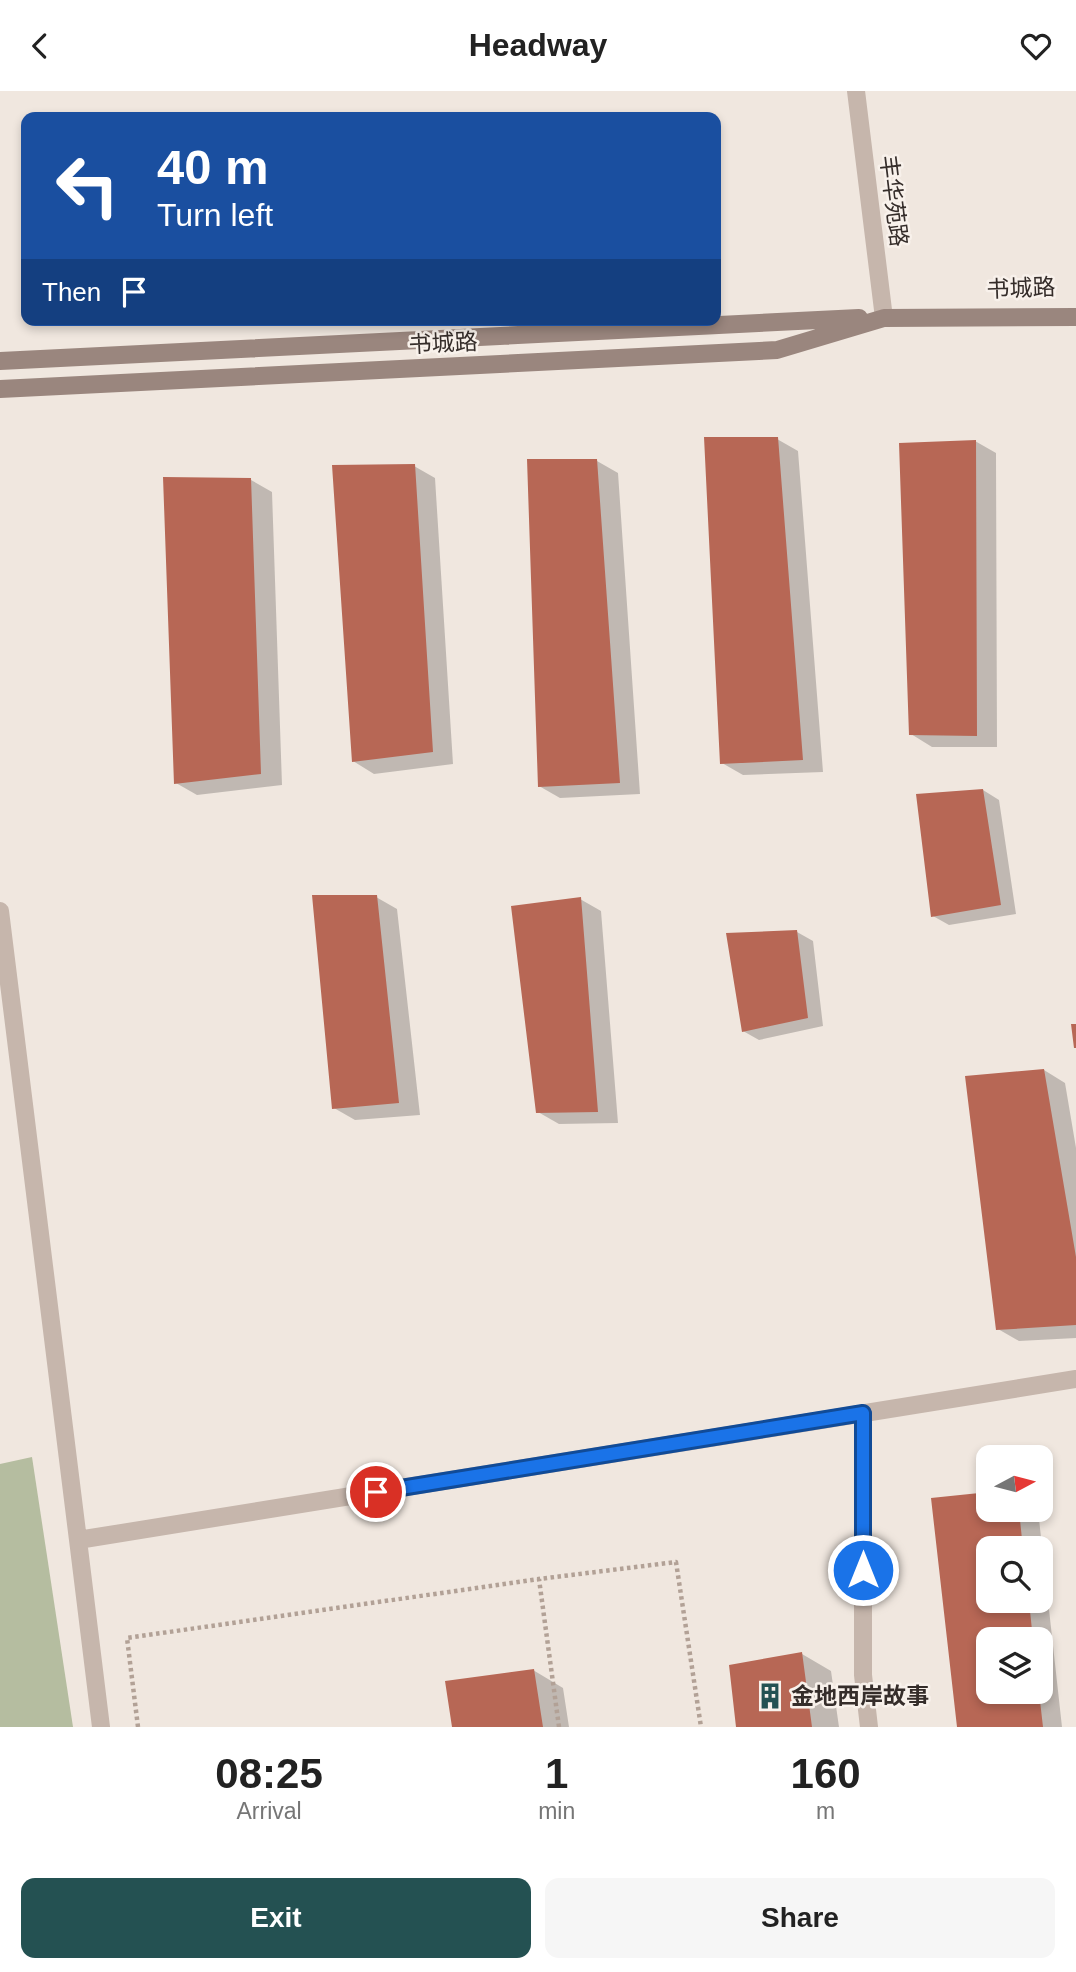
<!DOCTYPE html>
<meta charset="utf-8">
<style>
body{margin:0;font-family:Helvetica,"Noto Sans SC",sans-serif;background:#f6f6f6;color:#222;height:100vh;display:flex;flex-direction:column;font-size:26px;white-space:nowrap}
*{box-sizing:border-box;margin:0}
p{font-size:23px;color:#767676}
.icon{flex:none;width:38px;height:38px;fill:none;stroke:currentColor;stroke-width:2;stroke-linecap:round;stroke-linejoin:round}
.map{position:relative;height:1636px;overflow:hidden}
.side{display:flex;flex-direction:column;background:#fff;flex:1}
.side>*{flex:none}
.guide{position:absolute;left:21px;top:21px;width:700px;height:214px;border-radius:14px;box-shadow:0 4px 10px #0003;background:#1a4fa0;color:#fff;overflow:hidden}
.needle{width:46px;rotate:83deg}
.fabs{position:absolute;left:976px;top:1354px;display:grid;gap:14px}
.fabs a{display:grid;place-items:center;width:77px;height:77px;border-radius:14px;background:#fff;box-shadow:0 4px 10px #0003;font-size:35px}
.pin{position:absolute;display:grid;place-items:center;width:60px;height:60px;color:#fff;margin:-30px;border:4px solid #fff;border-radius:50%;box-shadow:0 2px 7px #0007}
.me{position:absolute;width:77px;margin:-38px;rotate:0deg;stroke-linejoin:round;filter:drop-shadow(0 0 5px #0008)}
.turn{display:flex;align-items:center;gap:24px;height:147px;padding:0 21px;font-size:32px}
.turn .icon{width:91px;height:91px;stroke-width:2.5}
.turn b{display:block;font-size:49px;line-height:60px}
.then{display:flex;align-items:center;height:66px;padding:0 21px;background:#0003;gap:14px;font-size:26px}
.eta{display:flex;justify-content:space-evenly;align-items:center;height:119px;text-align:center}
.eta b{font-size:42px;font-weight:700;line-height:49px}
.primary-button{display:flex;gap:14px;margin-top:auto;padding:14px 21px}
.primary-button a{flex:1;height:80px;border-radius:14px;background:#245152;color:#fff;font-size:28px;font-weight:700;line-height:80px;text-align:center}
.primary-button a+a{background:#f6f6f6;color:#222}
header{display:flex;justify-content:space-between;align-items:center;height:91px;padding:0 21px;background:#fff;font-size:32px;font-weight:700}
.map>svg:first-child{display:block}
.green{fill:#b5bda0}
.shadow{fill:#0003;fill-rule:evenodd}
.building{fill:#b76755}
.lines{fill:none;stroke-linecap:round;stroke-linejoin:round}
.path{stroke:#b2a196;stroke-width:4.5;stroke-dasharray:3.5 3.5;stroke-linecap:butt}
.street{stroke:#c6b6ac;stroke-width:18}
.secondary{stroke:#9a867e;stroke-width:18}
.route-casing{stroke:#114b97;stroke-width:18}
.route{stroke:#1a73e8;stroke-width:12}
.labels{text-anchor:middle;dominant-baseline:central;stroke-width:5;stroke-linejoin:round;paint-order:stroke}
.street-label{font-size:23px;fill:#352d2a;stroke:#f8f1eb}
.poi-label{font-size:23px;font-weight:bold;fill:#352d2a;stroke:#f8f1eb;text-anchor:start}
</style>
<header><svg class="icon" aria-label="back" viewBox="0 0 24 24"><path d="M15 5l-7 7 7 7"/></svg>Headway<svg class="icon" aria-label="heart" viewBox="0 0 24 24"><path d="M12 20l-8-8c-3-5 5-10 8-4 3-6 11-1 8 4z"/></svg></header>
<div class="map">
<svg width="1076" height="1636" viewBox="0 0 1076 1636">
<rect width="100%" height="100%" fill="#f0e7df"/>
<path class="green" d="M32 1366 73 1636H0V1373Z"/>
<path class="shadow" d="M777 348 798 360 823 681 743 684 722 672Z
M975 350 996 362 997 656H932L911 643Z
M597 370 618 382 640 703 560 707 539 695Z
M414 375 435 387 453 673 374 683 353 670Z
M251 389 272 401 282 694 197 704 176 692Z
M983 699 999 709 1016 823 949 834 933 825Z
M376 806 397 818 420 1024 355 1029 334 1017Z
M580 808 601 820 618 1032 559 1033 538 1021Z
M797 841 813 850 823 935 759 949 743 940Z
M1044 979 1065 992 1076 1057V1247L1019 1250 998 1238Z
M989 1419H1038L1062 1636H958ZM989 1458H1041V1510H989ZM989 1549H1041V1601H989Z
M802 1563 831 1580 839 1636H738Z
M533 1579 563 1597 569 1636H454Z"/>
<path class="building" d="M704 346H778L803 669 720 673Z
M976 349 977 645 909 644 899 352Z
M527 368H597L620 692 538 696Z
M415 373 433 661 352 671 332 374Z
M163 386 251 387 261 683 174 693Z
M983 698 1001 814 931 826 916 703Z
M312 804H377L399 1012 332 1018Z
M581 806 598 1021 536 1022 511 815Z
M797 839 808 927 742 941 726 842Z
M1071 933H1076V957H1074Z
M1044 978 1076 1166V1234L996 1239 965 985Z
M989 1401V1419H1019L1023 1458H989V1510H1029L1033 1549H989V1601H1039L1043 1636H957L931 1407Z
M802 1561 812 1636H736L729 1574Z
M534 1578 543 1636H452L445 1590Z"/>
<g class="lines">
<path class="path" d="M138 1636 127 1547 539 1488
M559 1636 539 1488 676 1471 701 1636"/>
<path class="street" d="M856 0 884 227
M0 820 78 1449 1076 1288
M863 1322V1584L869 1636
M78 1449 101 1636"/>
<path class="secondary" d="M0 270 859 227
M0 298 777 259 884 227 1076 226"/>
</g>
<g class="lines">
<g class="route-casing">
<path id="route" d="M376 1401 863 1322V1479"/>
</g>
<use href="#route" class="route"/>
</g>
<defs>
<g id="building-bare" transform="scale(2.1)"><path d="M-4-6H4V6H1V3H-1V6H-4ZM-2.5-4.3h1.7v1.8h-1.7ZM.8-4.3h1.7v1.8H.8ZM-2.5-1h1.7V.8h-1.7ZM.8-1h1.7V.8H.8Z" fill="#245152" stroke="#f8f1eb" stroke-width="2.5" paint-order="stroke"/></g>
</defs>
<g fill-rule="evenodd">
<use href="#building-bare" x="770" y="1605"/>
</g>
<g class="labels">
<g class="street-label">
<text transform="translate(894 110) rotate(83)">丰华苑路</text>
<text transform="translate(1021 197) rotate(-2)">书城路</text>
<text transform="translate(443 252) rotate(-3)">书城路</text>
</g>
<g class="poi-label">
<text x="791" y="1605">金地西岸故事</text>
</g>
</g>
</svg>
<div class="fabs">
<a><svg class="needle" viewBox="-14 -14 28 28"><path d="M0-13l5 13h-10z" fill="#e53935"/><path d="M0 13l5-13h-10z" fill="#767676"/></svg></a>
<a><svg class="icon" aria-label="search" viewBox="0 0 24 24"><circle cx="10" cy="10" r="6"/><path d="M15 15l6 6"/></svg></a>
<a><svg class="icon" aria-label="layers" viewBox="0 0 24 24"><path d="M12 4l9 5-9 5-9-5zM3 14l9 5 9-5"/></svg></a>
</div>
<div class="pin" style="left:376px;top:1401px;background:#d93025"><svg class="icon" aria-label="arrive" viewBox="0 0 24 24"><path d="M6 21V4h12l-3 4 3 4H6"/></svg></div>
<svg class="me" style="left:863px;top:1479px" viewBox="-20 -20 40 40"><circle r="17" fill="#1a73e8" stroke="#fff" stroke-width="3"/><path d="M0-11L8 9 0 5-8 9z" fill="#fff"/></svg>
<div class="guide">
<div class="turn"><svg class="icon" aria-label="left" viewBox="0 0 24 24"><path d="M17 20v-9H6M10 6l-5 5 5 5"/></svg><div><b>40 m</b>Turn left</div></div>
<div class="then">Then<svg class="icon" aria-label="arrive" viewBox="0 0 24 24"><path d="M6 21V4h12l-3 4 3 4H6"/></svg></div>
</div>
</div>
<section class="side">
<div class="eta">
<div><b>08:25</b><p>Arrival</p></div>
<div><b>1</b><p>min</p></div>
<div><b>160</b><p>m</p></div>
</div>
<div class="primary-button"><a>Exit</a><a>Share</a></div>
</section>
